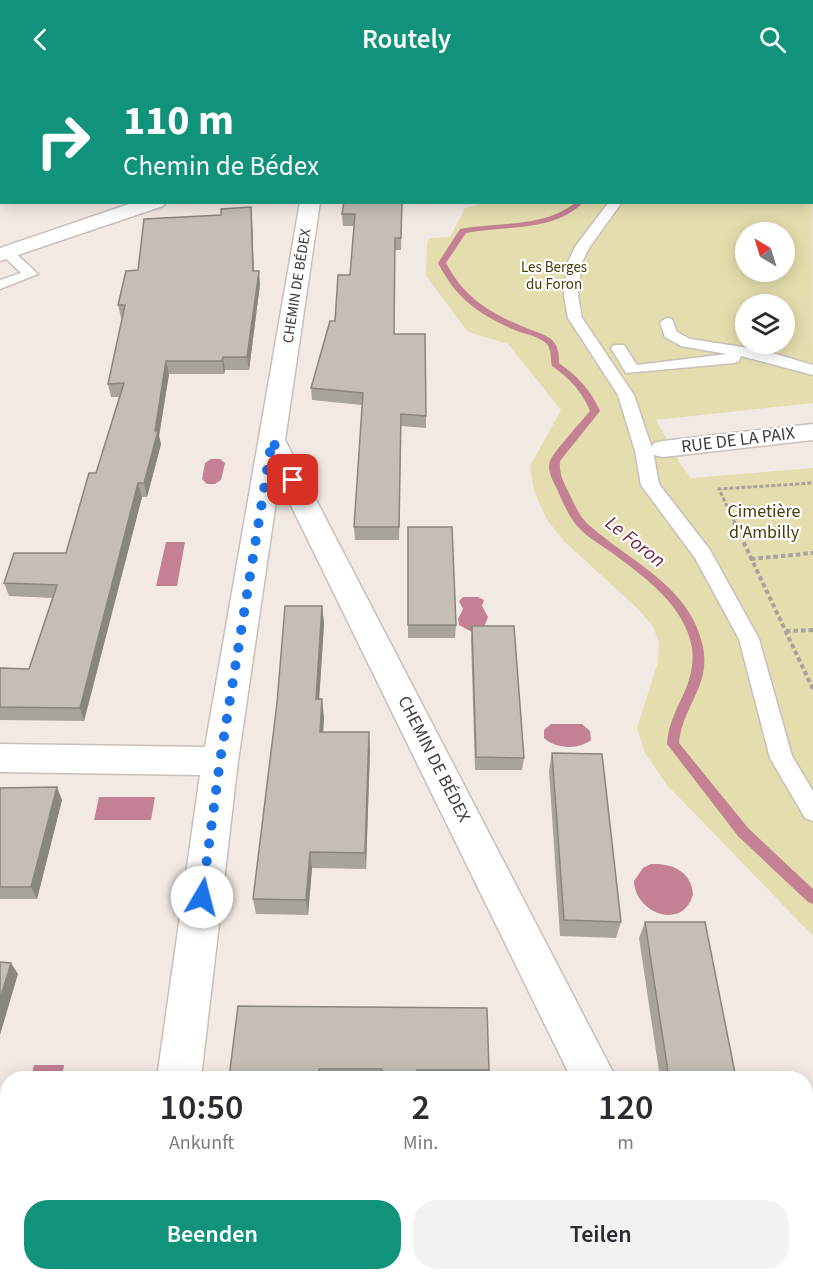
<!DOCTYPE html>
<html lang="de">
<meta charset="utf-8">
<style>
body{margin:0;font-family:"Source Sans 3",sans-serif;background:#f2f2f3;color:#2b2b33;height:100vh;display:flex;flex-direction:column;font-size:22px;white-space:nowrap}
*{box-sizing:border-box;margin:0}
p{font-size:20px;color:#7c7c81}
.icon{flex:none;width:33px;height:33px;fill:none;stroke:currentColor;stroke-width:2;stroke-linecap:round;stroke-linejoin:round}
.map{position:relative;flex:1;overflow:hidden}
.drawer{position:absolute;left:0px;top:993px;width:813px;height:210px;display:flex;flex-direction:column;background:#fff;border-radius:24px 24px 0 0;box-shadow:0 3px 15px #0003}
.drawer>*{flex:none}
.guide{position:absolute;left:0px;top:0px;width:813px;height:126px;box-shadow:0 3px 15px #0003;background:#10927b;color:#fff;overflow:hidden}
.needle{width:39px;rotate:322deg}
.tools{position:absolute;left:735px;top:144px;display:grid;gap:12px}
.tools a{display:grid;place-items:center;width:60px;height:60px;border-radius:50%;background:#fff;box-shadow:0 3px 15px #0003;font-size:30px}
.pin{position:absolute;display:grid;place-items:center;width:51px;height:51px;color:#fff;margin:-26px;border-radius:12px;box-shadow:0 3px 9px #0006}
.me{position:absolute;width:66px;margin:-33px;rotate:8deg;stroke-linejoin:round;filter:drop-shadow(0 0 4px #0008)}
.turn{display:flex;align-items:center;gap:21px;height:126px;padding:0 24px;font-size:27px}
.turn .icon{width:78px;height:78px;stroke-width:2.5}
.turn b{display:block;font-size:42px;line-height:51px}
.eta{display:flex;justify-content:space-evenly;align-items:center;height:102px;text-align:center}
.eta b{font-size:36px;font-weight:600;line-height:42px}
.action{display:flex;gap:12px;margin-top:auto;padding:12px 24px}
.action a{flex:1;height:69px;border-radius:24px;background:#10927b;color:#fff;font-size:24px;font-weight:600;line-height:69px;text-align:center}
.action a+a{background:#f2f2f3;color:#2b2b33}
header{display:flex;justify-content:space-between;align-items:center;height:78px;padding:0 24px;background:#10927b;color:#fff;font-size:27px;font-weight:600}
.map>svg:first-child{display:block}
.green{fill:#e4deae;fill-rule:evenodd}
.water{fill:#c38193}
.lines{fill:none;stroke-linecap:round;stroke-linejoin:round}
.stream{fill:#c38193;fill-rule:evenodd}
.lane-casing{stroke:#c8bfba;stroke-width:3}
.street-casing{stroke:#c8bfba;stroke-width:3}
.secondary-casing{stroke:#c8bfba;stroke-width:3}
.path-far1{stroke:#a8a19d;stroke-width:3;stroke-dasharray:4 2;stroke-linecap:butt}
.path{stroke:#a8a19d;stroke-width:4;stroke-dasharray:4.5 3;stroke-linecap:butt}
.lane{fill:#fff;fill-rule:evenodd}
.street{fill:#fff;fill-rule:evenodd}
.secondary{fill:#fff;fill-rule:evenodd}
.wall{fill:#a9a39d}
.shaded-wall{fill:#89857f}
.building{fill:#c4beb6;stroke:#89857f;stroke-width:1.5}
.route{stroke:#1a73e8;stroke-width:10;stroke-dasharray:0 18}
.labels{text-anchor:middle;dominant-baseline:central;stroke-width:4.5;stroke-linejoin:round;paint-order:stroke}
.far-park-label{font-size:15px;fill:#453e0a;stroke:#fff}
.far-street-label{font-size:15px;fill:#3f3b39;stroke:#fff}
.street-label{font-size:18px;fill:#3f3b39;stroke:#fff}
.park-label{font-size:18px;fill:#453e0a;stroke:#fff}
.water-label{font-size:20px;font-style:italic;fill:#752543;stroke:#fff}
</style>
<header><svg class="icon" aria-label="back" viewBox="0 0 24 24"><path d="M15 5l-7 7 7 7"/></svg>Routely<svg class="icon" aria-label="search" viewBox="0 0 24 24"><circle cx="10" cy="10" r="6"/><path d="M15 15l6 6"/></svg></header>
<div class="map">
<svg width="813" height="1203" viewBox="0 0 813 1203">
<rect width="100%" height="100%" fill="#f3e9e4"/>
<path class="green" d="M480 0H757L760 1 473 2Z
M812 6 813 325 656 342 681 387 691 400 813 390V858L666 706 645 675 637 650 658 584 659 564 653 549 640 533 564 463 547 442 534 413 530 388 561 332 508 266 468 254 426 198 427 165 429 160 450 159 465 130 483 125 812 124ZM746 154H784V194H746ZM746 226H784V266H746Z"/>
<path class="water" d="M211 381H220L225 385 221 402 215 406H207L202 401 205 385Z
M166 464H185L177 508H156Z
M463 519H478L484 522 482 528 488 539 484 549 472 554 459 547 458 541 463 531 459 523Z
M551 646H582L590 653 591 662C578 672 556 671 544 660V652Z
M99 719H155L151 742H94Z
M651 786C672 785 691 793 693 816 684 853 635 836 634 803L643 790Z
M34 987H64L62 999 103 1000H31Z"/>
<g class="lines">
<path class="stream" d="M596 0 594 2H576Z
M576 124H584C552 155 506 147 466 155L446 185C465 220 488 234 524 249 532 253 547 256 553 263 559 270 559 277 559 285 577 298 591 312 600 333L560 383C559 395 563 403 568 413 574 425 579 439 590 448 631 484 691 509 703 569 711 608 682 629 679 665L748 750 813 811V826L808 824 738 758 667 666C669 630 697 609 692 570 685 527 643 498 611 474 601 467 590 461 581 452 569 441 563 424 556 409 552 401 547 392 550 383 554 373 582 343 590 333 582 313 569 300 552 288 550 281 552 272 547 266 540 259 526 256 517 253 480 237 457 222 438 185L460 151C499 143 543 151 576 124Z"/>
<g class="lane-casing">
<path id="lane" d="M657 0H670L656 2Z
M609 124H622L589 170 581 186 578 218 582 240 634 317 653 373 659 406 710 472 759 561 792 678 813 713V743L805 740 770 680 739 561 695 480 641 407 635 373 618 317 568 240 564 218 567 186 575 169Z
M7 171 12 172 38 196 0 211V202L21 195 0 175Z
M667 240 672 241 677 254 690 261 762 272 813 287V297L741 278 739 283 734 285 626 295 611 270 614 267H624L637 287 727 276 681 268 665 259 660 244Z"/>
</g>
<g class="street-casing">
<path id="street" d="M300 124H320L285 362 616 1000H571L279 403 238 683 201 1000H157L200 697 0 694V666L205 669Z
M813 346V362L663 379 654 377 650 371 654 365 663 363Z
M129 1196H177V1203H127Z
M668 1196H716L720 1203H670Z"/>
</g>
<g class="secondary-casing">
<path id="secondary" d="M438 0H457L437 2Z
M135 124H166L163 128 0 183V170Z"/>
</g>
<path class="path-far1" d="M735 445 719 411 813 405"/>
<path class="path" d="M734 444 813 611
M751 481 813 475
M786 553 813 552"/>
<use href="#lane" class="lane"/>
<use href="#street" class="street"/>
<use href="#secondary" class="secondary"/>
</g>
<path class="wall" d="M123 0H363L358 2H123Z
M389 0H413L409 2H393Z
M402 124 401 172H395L394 256 426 338V350L401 348 399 462H355L354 449 362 327 312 322 311 310 335 243 350 197 354 148H343L342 136Z
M251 129 252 141 254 193 260 206 249 292H225L224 296H169L159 358 161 366 147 419H142L84 643 0 642V590L29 591 53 520 9 518 4 505 66 475 96 395 119 319H111L108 306 122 240H121L118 227 138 192 221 137Z
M408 449 456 547 455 560H408Z
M322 528 324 546 319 621 324 639 323 654 370 671 366 791 312 790 308 837 256 836 253 821Z
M472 548 524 680 522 692H475L471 561Z
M552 675 621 844 616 860 560 858 549 693Z
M0 710 62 722 37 821H0Z
M645 844 736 1000H660L639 860Z
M238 928 489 992 488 1000H229Z
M778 1196H806L813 1203H779Z"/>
<path class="shaded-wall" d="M326 0H363L358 2H321Z
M400 0H413L409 2H400Z
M2 96V109H0V97Z
M251 129 252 141 254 206 253 193Z
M259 193 260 206 249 292 247 279Z
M223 279 225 292 224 296 222 283Z
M166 283 169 296 159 358 161 366 147 419 144 405 155 353Z
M138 405 142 419 84 643 80 630Z
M322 528 324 546 318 639 316 621Z
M322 621 324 639 322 671 320 654Z
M369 654 370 671 366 791 365 775Z
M57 709 62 722 37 821 31 809Z
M310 774 312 790 308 837 306 822Z
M11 885 18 896 0 957V921Z"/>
<path class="building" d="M133 0H326L321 2H135Z
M0 1 2 10V96L0 97Z
M344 124H402L401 160H395L394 256H425L426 338 401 336 399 449H354L363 315 311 310 330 243H335L338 197H350L355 136H342Z
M251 129 253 193H259L247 279H223L222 283H166L155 353H158L144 405H138L80 630 0 629V590L29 591 57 507 4 505 14 475H66L89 395H96L124 305 108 306 125 227H118L126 193 138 192 144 141 221 137V131Z
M408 449H452L456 547H408Z
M285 528H322L316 621H322L320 654H369L365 775 310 774 306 822 253 821 277 625Z
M472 548H514L524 680 476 679Z
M552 675 602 676 621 844 564 842Z
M57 709 31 809H0V710Z
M645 844H705L736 1000H669Z
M0 884 11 885 0 921Z
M238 928 487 930 489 992H417V1000H382V991H319L318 1000H229Z
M806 1041H813V1203H793L791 1196H806Z"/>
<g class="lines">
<path class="route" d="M202 819 220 683 272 362 293 402"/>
</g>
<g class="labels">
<g class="far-park-label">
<text x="554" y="189">Les Berges<tspan x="554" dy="17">du Foron</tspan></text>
</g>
<g class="far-street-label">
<text transform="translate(297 208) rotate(-81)">CHEMIN DE BÉDEX</text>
</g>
<g class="street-label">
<text transform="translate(738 362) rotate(-7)">RUE DE LA PAIX</text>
<text transform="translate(434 681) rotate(63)">CHEMIN DE BÉDEX</text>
</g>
<g class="park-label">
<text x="764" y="433">Cimetière<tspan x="764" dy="21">d'Ambilly</tspan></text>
</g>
<g class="water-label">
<text transform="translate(635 464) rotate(38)">Le Foron</text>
</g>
</g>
</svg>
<div class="tools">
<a><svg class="needle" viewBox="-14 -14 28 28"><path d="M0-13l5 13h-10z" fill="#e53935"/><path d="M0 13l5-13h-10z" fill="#7c7c81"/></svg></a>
<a><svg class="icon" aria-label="layers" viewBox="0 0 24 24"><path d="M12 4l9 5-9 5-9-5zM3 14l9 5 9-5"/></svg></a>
</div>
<div class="pin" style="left:293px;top:402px;background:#d93025"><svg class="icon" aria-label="arrive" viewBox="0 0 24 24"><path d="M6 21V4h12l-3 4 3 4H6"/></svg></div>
<svg class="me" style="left:202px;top:819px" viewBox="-20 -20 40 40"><circle r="19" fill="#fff"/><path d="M0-13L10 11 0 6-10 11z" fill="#1a73e8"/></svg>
<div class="guide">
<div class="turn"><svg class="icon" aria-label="right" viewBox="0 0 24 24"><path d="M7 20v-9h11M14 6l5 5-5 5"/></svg><div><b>110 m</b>Chemin de Bédex</div></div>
</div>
<section class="drawer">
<div class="eta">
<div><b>10:50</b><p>Ankunft</p></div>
<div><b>2</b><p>Min.</p></div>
<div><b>120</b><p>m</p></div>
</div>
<div class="action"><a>Beenden</a><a>Teilen</a></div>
</section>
</div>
